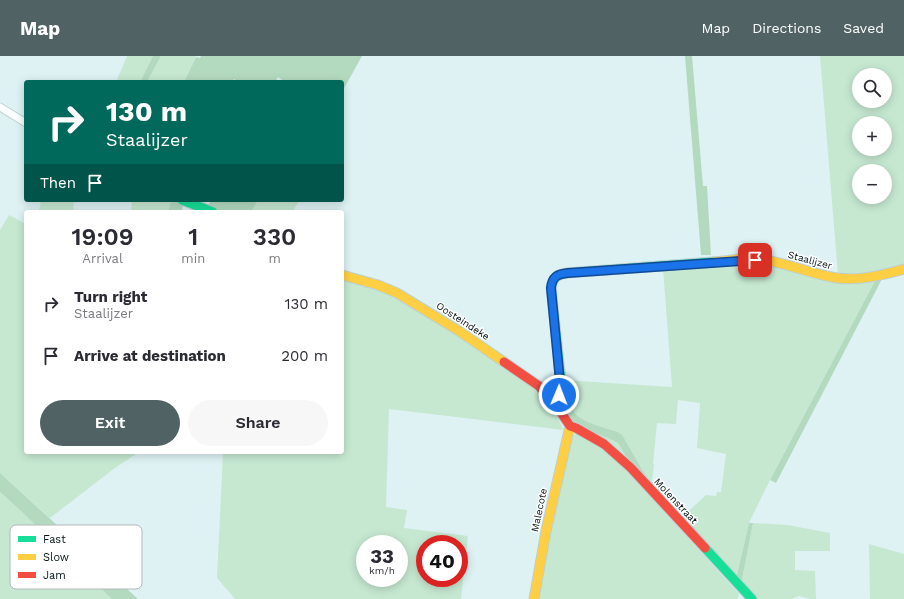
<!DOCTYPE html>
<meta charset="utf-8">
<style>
body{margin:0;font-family:"Work Sans",sans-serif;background:#f7f7f7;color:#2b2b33;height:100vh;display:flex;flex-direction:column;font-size:15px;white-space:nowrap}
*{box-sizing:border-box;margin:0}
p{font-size:13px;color:#7c7c81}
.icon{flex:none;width:22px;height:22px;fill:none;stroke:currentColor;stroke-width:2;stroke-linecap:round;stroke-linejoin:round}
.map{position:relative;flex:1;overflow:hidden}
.drawer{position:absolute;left:24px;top:154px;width:320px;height:244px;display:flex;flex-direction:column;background:#fff;border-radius:4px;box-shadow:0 2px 10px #0003}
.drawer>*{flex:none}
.banner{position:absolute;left:24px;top:24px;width:320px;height:122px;border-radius:4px;box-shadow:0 2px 10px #0003;background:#00695c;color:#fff;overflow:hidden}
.tools{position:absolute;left:852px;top:12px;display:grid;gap:8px}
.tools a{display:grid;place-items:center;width:40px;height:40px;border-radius:50%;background:#fff;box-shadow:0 2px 10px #0003;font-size:20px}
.speed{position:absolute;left:356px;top:479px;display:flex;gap:8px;font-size:20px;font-weight:700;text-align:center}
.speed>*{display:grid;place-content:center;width:52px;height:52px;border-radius:50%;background:#fff;box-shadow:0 2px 10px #0003;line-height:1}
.speed small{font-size:10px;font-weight:400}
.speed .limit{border:6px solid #d22;background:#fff;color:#111}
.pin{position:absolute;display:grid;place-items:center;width:34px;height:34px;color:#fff;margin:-17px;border-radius:8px;box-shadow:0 2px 6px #0006}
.me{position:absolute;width:44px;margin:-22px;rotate:1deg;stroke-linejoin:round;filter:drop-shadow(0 0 3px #0008)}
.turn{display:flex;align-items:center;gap:14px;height:84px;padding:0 16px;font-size:18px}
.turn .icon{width:52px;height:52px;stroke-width:2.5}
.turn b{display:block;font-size:28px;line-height:34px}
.then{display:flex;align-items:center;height:38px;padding:0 16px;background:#0003;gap:8px;font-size:15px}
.eta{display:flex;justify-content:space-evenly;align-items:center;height:68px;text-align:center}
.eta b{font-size:24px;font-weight:600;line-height:28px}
.action{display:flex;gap:8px;margin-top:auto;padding:8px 16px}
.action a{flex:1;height:46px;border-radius:24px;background:#506263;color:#fff;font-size:16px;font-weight:600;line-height:46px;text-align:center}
.action a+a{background:#f7f7f7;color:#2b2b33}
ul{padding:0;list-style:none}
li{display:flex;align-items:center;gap:12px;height:52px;padding:0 16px}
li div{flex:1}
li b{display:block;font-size:15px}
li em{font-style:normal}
header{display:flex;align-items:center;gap:24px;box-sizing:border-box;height:56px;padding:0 20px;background:#506263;color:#fff}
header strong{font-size:19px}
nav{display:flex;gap:22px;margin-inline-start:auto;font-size:14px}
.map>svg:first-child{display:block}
.green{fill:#c6e8d1;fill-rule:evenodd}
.forest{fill:#b3dabf}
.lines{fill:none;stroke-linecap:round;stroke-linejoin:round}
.street-casing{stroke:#bdcfd0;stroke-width:9}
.fast-casing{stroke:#bdcfd0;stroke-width:11}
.slow-casing{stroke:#bdcfd0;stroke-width:11}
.jam-casing{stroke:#bdcfd0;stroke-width:11}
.street{stroke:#fafdfd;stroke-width:7}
.fast{stroke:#16e098;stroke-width:9}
.slow{stroke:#ffcf43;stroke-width:9}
.jam{stroke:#f24e42;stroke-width:9}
.route-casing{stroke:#114b97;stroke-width:10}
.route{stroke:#1a73e8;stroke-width:7}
.labels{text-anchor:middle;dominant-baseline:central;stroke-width:3;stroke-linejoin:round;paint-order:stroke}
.street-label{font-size:10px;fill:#031415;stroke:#fff}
.key{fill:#fff;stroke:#b3b8b9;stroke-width:1}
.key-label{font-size:11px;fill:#031415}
</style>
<header>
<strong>Map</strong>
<nav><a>Map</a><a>Directions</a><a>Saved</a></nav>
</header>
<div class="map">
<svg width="904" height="543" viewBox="0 0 904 543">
<rect width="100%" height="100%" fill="#def2f4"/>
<path class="green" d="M127 0H153L140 26H116Z
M161 0H195L196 1 184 26H147Z
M820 0H904V211L884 215 838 219ZM859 19H885V45H859ZM859 67H885V93H859ZM859 115H885V141H859Z
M41 144H74L73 156H39Z
M132 144H172L169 152V156H131Z
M258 144H300L292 156H251Z
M9 159 26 168V396H139L115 412 50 462 0 417V174Z
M756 208 876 223 770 424 749 467 737 519 687 463 684 464 681 462 706 439 716 440 717 436H721L726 398 697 392 700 347 678 344 676 368 657 367 653 408 654 409 652 425 651 426 647 422 621 379 618 376C606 372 589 368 579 361 575 358 573 354 571 350L573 345 576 341 564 329 563 324 672 331 663 213Z
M342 223 392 239 448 273 536 333C547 345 558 358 563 374L389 353 386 451 407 454 404 472 468 480 461 543H235L217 522 223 396H342ZM365 488H399V522H365ZM425 488H459V522H425Z
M584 373 608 382 618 387 627 402 643 421Z
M576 378 601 390 620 407 739 538 738 543H538L549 477 572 380Z
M0 436 21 455 112 543H0Z
M753 467 788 469 830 477V495H795V514L815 515 816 543H810L799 540 792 543H755L741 529Z
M869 488 904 498V543H870Z"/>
<path class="forest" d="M153 0H161L147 26H140Z
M201 0H362L342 36V26H285L278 21 275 26H239L234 23 232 26H184L196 1 200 2Z
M685 0H692L703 130H707L711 199H701Z
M172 144 183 148 182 156H169V152Z
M211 144H258L251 156H220L208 150Z
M876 223H882L776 427 770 424Z
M567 328 572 331 577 337C576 342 573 345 571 350 573 354 575 358 579 361 589 368 606 372 618 376L622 379 647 422 651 426 658 427 662 435V438L660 439 643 421 627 402 618 387 608 382 584 373 575 368 568 361 562 351 561 338C555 338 553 338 550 332L551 329Z
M0 417 138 543H112L21 455 0 436Z
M686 462 737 519 749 467H753L741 529 684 464Z"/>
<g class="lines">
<g class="street-casing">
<path id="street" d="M0 51 26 67"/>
</g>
<g class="fast-casing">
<path id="fast" d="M182 144 213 156
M558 352 561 326 551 232C553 222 557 218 567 217L713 206
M705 492 752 543"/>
</g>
<g class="slow-casing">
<path id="slow" d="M713 206C726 205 743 202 756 203 784 205 809 218 837 222 859 225 883 219 904 213
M342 219 378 229 397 237 459 275 504 306
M534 543 546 475 570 370"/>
</g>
<g class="jam-casing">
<path id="jam" d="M504 306 539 330 558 352 570 370 576 372 604 388 631 412 705 492"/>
</g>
<use href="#street" class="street"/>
<use href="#fast" class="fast"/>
<use href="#slow" class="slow"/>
<use href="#jam" class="jam"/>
</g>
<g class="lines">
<g class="route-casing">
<path id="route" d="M559 339 560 326 551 232C552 221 557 218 568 217L755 204"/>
</g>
<use href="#route" class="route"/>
</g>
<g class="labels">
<g class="street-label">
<text transform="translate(810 204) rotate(15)">Staalijzer</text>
<text transform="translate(463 265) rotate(33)">Oosteindeke</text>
<text transform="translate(676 445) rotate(47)">Molenstraat</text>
<text transform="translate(539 454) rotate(-78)">Malecote</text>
</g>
</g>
<rect x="10" y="469" width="132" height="64" rx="6" class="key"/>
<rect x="18" y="480" width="18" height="6" fill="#16e098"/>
<rect x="18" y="498" width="18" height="6" fill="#ffcf43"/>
<rect x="18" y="516" width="18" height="6" fill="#f24e42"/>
<g class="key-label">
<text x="43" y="487">Fast</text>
<text x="43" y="505">Slow</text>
<text x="43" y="523">Jam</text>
</g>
</svg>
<div class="tools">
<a><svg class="icon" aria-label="search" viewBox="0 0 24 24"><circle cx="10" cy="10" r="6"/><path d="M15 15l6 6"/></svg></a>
<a>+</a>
<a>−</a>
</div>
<div class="speed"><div>33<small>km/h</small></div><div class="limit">40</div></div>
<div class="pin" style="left:755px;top:204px;background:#d93025"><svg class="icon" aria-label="arrive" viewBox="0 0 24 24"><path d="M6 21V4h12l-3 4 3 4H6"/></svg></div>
<svg class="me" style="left:559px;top:339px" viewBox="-20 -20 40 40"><circle r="17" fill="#1a73e8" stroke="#fff" stroke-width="3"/><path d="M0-11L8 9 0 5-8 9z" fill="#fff"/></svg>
<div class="banner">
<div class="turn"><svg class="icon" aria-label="right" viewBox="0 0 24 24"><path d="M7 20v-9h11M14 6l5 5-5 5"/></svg><div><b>130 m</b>Staalijzer</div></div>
<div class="then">Then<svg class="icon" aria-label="arrive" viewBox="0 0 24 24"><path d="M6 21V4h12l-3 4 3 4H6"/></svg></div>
</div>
<section class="drawer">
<div class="eta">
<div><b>19:09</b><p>Arrival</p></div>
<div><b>1</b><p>min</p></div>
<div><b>330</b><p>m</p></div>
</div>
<ul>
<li><svg class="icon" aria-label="right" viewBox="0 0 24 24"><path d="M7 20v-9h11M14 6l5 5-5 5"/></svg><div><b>Turn right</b><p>Staalijzer</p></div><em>130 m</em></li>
<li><svg class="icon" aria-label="arrive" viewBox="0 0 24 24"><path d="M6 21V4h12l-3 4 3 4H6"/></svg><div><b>Arrive at destination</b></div><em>200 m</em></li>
</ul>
<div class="action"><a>Exit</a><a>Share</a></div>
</section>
</div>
